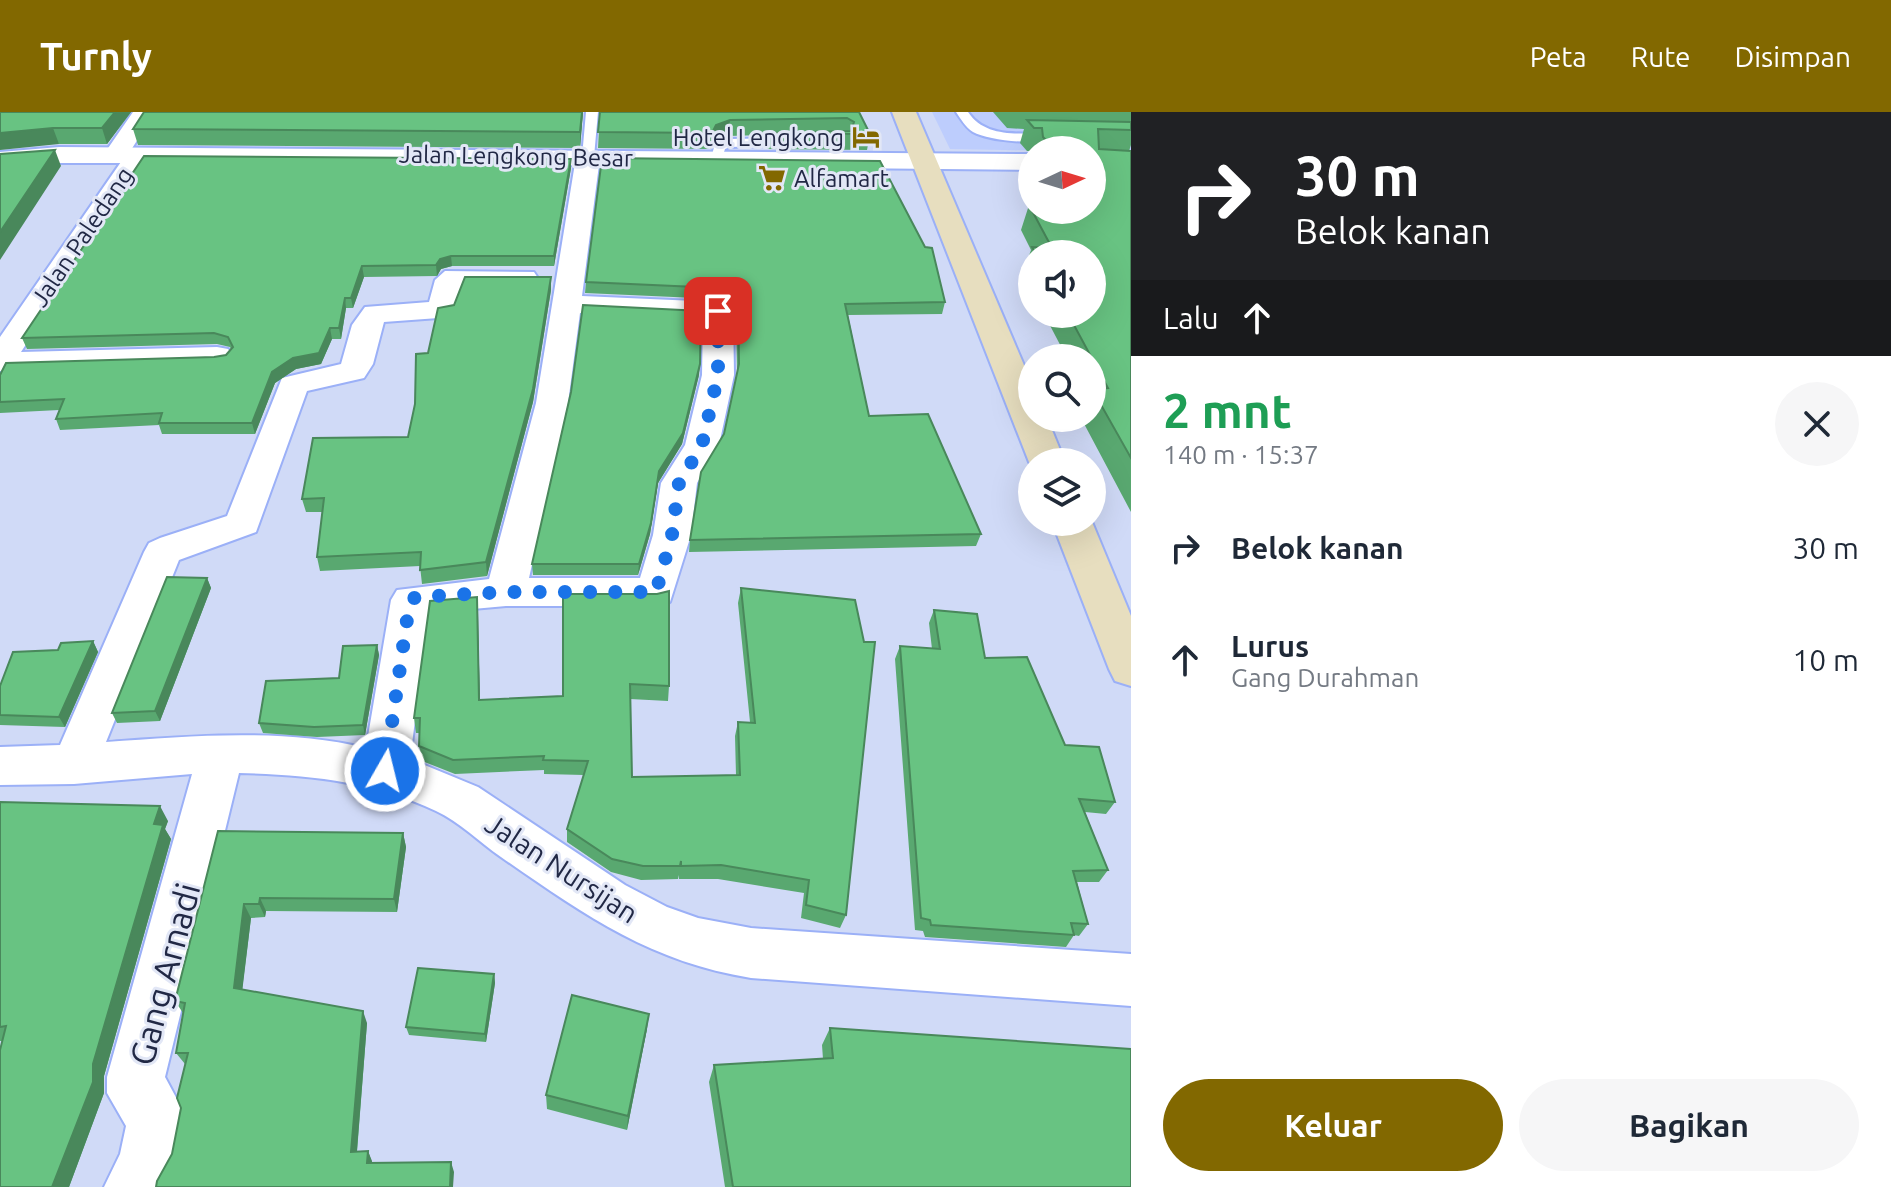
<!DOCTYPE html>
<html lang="id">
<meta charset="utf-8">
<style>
body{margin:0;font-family:Ubuntu,sans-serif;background:#f6f6f7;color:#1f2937;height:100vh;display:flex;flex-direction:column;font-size:30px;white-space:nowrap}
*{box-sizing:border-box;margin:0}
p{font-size:26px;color:#747a83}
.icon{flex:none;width:44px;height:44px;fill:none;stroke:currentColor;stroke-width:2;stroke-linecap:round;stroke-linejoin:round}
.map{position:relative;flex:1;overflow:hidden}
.side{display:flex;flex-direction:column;background:#fff;width:760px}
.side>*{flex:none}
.hud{background:#202124;color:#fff;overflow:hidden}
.needle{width:52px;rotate:86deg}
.controls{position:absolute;left:1018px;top:24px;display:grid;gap:16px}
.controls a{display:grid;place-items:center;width:88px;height:88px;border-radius:50%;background:#fff;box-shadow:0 8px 32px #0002;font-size:40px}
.pin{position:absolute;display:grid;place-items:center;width:68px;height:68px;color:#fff;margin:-34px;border-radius:16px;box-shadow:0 4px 12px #0006}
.me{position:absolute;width:88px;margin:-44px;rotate:8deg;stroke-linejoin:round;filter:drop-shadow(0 0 6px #0008)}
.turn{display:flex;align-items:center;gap:28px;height:168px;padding:0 32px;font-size:36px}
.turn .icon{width:104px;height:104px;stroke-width:2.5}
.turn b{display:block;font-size:56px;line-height:68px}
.then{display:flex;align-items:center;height:76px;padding:0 32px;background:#0003;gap:16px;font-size:30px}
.round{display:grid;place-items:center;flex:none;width:84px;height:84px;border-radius:42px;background:#f6f6f7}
.overview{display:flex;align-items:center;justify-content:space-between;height:136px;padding:0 32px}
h1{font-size:48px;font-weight:700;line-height:60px;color:#1e9e55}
.cta{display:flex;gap:16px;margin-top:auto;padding:16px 32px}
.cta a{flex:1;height:92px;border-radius:48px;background:#826800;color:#fff;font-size:32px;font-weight:700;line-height:92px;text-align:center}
.cta a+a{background:#f6f6f7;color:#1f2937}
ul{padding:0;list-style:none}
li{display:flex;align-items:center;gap:24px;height:112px;padding:0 32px}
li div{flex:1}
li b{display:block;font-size:30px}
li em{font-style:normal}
header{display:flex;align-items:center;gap:48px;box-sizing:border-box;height:112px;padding:0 40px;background:#826800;color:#fff}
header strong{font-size:38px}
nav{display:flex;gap:44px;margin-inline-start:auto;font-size:28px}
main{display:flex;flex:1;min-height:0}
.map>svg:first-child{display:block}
.built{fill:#bdcdfd}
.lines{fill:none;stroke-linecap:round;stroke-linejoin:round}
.service-casing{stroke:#9bb0f7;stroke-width:4}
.minor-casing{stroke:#9bb0f7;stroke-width:4}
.tertiary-casing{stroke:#9bb0f7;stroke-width:4}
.secondary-casing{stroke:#9bb0f7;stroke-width:4}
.service{fill:#fff;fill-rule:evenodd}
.minor{fill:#fff;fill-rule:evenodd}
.tertiary{fill:#fff;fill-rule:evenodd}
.secondary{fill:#e7debf;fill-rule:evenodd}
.wall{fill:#59a870}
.shaded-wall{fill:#49885b}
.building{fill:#68c382;stroke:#49885b;stroke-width:2}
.route{stroke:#1a73e8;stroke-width:14;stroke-dasharray:0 25.2}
.labels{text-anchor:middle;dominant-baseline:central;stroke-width:6;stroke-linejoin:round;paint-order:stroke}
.far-poi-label{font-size:24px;fill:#212845;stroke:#e2e7f6;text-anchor:end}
.far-street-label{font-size:24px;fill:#212845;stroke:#e2e7f6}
.street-label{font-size:28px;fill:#212845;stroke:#e2e7f6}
.near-street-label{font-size:34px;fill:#212845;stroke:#e2e7f6}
</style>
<header>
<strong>Turnly</strong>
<nav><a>Peta</a><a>Rute</a><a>Disimpan</a></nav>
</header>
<main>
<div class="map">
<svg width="1131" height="1075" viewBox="0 0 1131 1075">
<rect width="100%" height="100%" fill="#d0daf7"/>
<path class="built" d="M932 0H1131V40L950 37Z"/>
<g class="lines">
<g class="service-casing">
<path id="service" d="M586 0H598L594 45 588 49 582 45Z
M956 0H968C986 27 1021 21 1050 21L1056 25C1042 34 989 29 973 20 965 15 961 7 956 0Z
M795 26 801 30 799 33 730 35 725 37 721 49 711 46 715 32 728 27Z"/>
</g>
<g class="minor-casing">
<path id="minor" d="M133 0H155L131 38H146L150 43 21 240 217 235 228 237 233 244 228 251 217 253 0 259V225L123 47H108L104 42Z
M588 38 600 45 582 184 718 190 728 193 733 199 734 263 719 333 697 371 691 423 670 490 656 494H506L429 501 410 647 478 675 625 773 667 795 698 806 751 816 1131 842V894L751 866C650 850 583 802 501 745 479 730 460 710 436 699 373 669 308 663 239 661L165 965 187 1006 178 1051 168 1075H104L120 1042 126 1014 107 981V965L192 662 74 672 0 673V635L60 633 144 440 149 431 160 426 227 404 282 266 341 252 352 213 365 195 429 190 435 168 445 159 534 160 538 166 534 172 462 174 452 205 384 210 373 252 364 266 307 279 256 420 179 448 106 630C192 624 281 616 366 636L391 488 397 478 489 467 536 291 576 45ZM580 201 703 207 702 263 685 333 661 371 653 423 640 466H529L568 291Z"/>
</g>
<g class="tertiary-casing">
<path id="tertiary" d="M59 35 1032 42V58L360 51H59L0 56V40Z"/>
</g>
<g class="secondary-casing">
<path id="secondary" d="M892 0H916L1032 272V306H1047L1065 350H1032V355L1029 350Z
M1052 410H1092L1131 504V574L1115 569 1109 557Z"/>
</g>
<use href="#service" class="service"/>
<use href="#minor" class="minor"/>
<use href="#tertiary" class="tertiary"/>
<use href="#secondary" class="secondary"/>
</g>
<path class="wall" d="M0 0H131L107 32H59Z
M144 0H583L580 36 138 33 133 17Z
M600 0H859L870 22 867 38 766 37 768 23 728 24 714 29 711 37 598 36Z
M993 0H1131V33L1129 39H1131V400L1081 306H1092V246H1067L1044 202H1092V142H1032V178L1023 161 1031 138 1021 118 1029 93 1092 98V38L1027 39 1020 31 1024 17 1007 16Z
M602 46 945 190 942 202 848 203 869 304 981 422 976 434 689 440 690 428 724 322 737 260 736 199 730 191 718 187 585 181 586 170Z
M571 56 554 154H452L441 157 437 164 364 165 353 196H346L341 227H332L321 252 296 257 275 271 255 322H162L159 313 60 318 56 307 59 298 0 301V263L214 245 226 243 231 237 230 235 217 232 27 237 22 226Z
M551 178 533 290 487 464 422 472 420 454 320 459 317 445 323 400H306L302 387 408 325 428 241Z
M699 263 682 332 658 371 650 422 638 463H533L532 452Z
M207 466 211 476 160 609 117 611 112 601Z
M741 476 846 803 840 816 801 806 804 781 718 767H679L678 763V767L641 768 611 760 567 730V717L584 663 544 662V658L455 662 422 649 419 634 420 621H416L414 606 477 485 480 588 563 584V482L669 574 668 589 630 587 632 665 736 663 735 624 738 610H750L738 491Z
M934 498 985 546 1115 690 1106 702 1085 700 1108 758 1099 770H1077L1088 812 1079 824 1074 823 1066 835 925 825 923 819 915 818 895 547 900 534 932 537 929 511Z
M93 529 98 540 65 615 0 613V574L58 538Z
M377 533 379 543 365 623 317 625 263 621 259 611 339 566Z
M0 690 168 709 165 717 171 727 104 964V981L69 1075H0L2 929H0Z
M218 719 403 721 406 735 397 800 266 799 265 805 251 806 242 878 367 911 357 1040 368 1039 372 1051 454 1060 172 1042 181 996 185 952 176 941 183 901 175 889Z
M494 862 495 871 486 930 409 923 406 915Z
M830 916 1131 1075H725L709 970 714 953 823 947 822 933Z
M647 917 627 1018 547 997 546 983Z"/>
<path class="shaded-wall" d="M115 0H131L107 32 102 16Z
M582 0H583L580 36V20Z
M730 8 728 24 714 29 711 37 712 21 716 13Z
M53 16 59 32 0 38V21Z
M55 38 61 54 0 148V120Z
M571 47V56L554 154V144Z
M451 144 452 154 441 157 437 164 436 153 440 147Z
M362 154 364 165 353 196 351 186Z
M551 165V178L533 290 487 464 486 450Z
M345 186 346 196 341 227 339 216Z
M330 216 332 227 321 252 296 257 275 271 255 322 252 311 272 260Z
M700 252 699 263 682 332 658 371 650 422 638 463 639 452 659 359Z
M207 466 211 476 160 609 155 599Z
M477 485 478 500 480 602 479 588Z
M93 529 98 540 65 615 59 605Z
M377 533 379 543 365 623 363 613Z
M160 694 168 709 165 717 171 727 104 964V981L69 1075H52L93 952 154 712Z
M403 721 406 735 397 800 394 787Z
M260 786 266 799 265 805 259 792Z
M244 792 251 806 241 889 234 876Z
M494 862 495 871 486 930 485 922Z
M363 899 367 911 356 1050 351 1040Z
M649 902 647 917 627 1018 628 1004Z
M368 1039 372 1049 371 1060 367 1051Z
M451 1050 454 1060 453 1075H450Z"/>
<path class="building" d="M0 0H115L102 16H53L0 21Z
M144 0H582L580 20 133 17Z
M600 0H859L870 22 768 21 851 19 854 10 847 6 730 8 716 13 712 21 598 20Z
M1027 8 1131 10V18L1098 17 1099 37 1131 39V346L1092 277 1108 276 1068 202H1092V142H1036L1032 135 1052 136 1029 93H1032V98H1092V38H1055L1043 25 1042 16H1034Z
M55 38 0 120V42Z
M144 44 571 47 554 144H451L440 147 436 153 362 154 351 186H345L339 216H330L319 241 293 246 272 260 252 311H159L162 301 56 307 64 287 0 290V263L6 251 214 245 226 243 233 235 228 225 214 221 22 226Z
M602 46 880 49 925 135 932 136 945 190 845 192 869 304 928 302 981 422 690 428 701 360 724 322 739 252 738 188 732 180 719 176 586 170Z
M465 165H551L533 277 486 450 420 458 421 440 317 445 324 386 302 387 313 326 408 325 415 292 416 242 428 241 438 196 454 193Z
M583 193 701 199 700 252 683 321 659 359 651 411 639 452H532L571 280Z
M167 465 207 466 155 599 112 601Z
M741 476 855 488 864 530H875L846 803 806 793 809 768 721 753 681 754V749L680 754H643L612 747 567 717 588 649 543 648 544 644 453 648 419 634 420 606H414L430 489 477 485 479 588 563 584V482H657L669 479V574L630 572 632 665 740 663 738 610 755 611Z
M934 498 977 502 985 546 1027 545 1065 633 1099 635 1115 690 1079 687 1108 758 1073 759 1088 812 1071 811 1074 823 931 813 930 808 921 806 900 534 940 537Z
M93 529 59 605 0 603V574L13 540 58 538 61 531Z
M377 533 363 613 314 615 259 611 266 569 339 566 343 534Z
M0 690 160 694 154 712 163 713 93 952V970L52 1075H0V938L6 914 0 915Z
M218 719 403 721 394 787 260 786 259 792H244L234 876 363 899 351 1040 368 1039 367 1051 451 1050 450 1075H156L157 1069 172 1042 181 996 177 986 188 941H176L185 891 175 889Z
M418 856 494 862 485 922 406 915Z
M572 883 649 902 628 1004 546 983Z
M830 916 1131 937V1075H733L714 953 833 946Z"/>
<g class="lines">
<path class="route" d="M385 659 409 494 415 485 506 480H656L672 423 679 371 702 333 718 263V199"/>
</g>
<defs>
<g id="hotel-bare" transform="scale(2.16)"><path d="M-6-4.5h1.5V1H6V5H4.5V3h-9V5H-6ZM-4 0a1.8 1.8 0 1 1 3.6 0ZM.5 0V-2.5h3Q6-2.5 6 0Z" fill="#826800" stroke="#e2e7f6" stroke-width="2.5" paint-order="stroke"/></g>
<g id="supermarket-bare" transform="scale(2.16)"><path d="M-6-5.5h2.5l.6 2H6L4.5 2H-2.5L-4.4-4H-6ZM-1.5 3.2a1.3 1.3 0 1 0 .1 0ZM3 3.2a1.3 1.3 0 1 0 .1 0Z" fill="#826800" stroke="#e2e7f6" stroke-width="2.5" paint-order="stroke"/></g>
</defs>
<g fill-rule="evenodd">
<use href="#hotel-bare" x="866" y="25"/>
<use href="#supermarket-bare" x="772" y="66"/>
</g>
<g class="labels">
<g class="far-poi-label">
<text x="844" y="25">Hotel Lengkong</text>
<text x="794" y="66" text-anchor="start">Alfamart</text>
</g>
<g class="far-street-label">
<text transform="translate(516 44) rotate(1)">Jalan Lengkong Besar</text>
<text transform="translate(82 125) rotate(-56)">Jalan Paledang</text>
</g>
<g class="street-label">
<text transform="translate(562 756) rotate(33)">Jalan Nursijan</text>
</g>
<g class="near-street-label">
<text transform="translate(164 862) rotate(-75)">Gang Arnadi</text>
</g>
</g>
</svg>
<div class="controls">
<a><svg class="needle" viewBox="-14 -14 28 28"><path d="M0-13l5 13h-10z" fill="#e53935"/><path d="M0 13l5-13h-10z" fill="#747a83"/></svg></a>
<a><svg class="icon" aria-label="sound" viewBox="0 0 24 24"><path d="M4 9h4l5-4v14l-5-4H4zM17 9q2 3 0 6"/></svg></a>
<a><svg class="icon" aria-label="search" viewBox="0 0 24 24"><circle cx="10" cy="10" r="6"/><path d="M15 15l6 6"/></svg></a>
<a><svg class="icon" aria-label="layers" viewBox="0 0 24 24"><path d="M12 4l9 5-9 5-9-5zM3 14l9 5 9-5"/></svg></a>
</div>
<div class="pin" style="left:718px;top:199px;background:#d93025"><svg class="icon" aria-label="arrive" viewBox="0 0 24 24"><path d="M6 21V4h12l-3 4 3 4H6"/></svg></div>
<svg class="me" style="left:385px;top:659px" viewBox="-20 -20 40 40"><circle r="17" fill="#1a73e8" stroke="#fff" stroke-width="3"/><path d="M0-11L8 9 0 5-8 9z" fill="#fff"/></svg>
</div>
<section class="side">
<div class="hud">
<div class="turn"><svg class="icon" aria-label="right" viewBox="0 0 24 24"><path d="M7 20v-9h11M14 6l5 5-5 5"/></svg><div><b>30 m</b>Belok kanan</div></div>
<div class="then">Lalu<svg class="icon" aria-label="ahead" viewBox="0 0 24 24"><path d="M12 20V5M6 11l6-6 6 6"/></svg></div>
</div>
<div class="overview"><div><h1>2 mnt</h1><p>140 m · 15:37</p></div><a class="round"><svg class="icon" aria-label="close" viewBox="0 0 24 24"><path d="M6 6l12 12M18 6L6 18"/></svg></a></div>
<ul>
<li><svg class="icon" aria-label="right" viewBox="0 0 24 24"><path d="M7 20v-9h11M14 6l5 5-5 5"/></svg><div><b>Belok kanan</b></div><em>30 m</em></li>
<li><svg class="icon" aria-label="ahead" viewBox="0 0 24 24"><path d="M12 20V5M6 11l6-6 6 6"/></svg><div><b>Lurus</b><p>Gang Durahman</p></div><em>10 m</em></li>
</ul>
<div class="cta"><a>Keluar</a><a>Bagikan</a></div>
</section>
</main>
